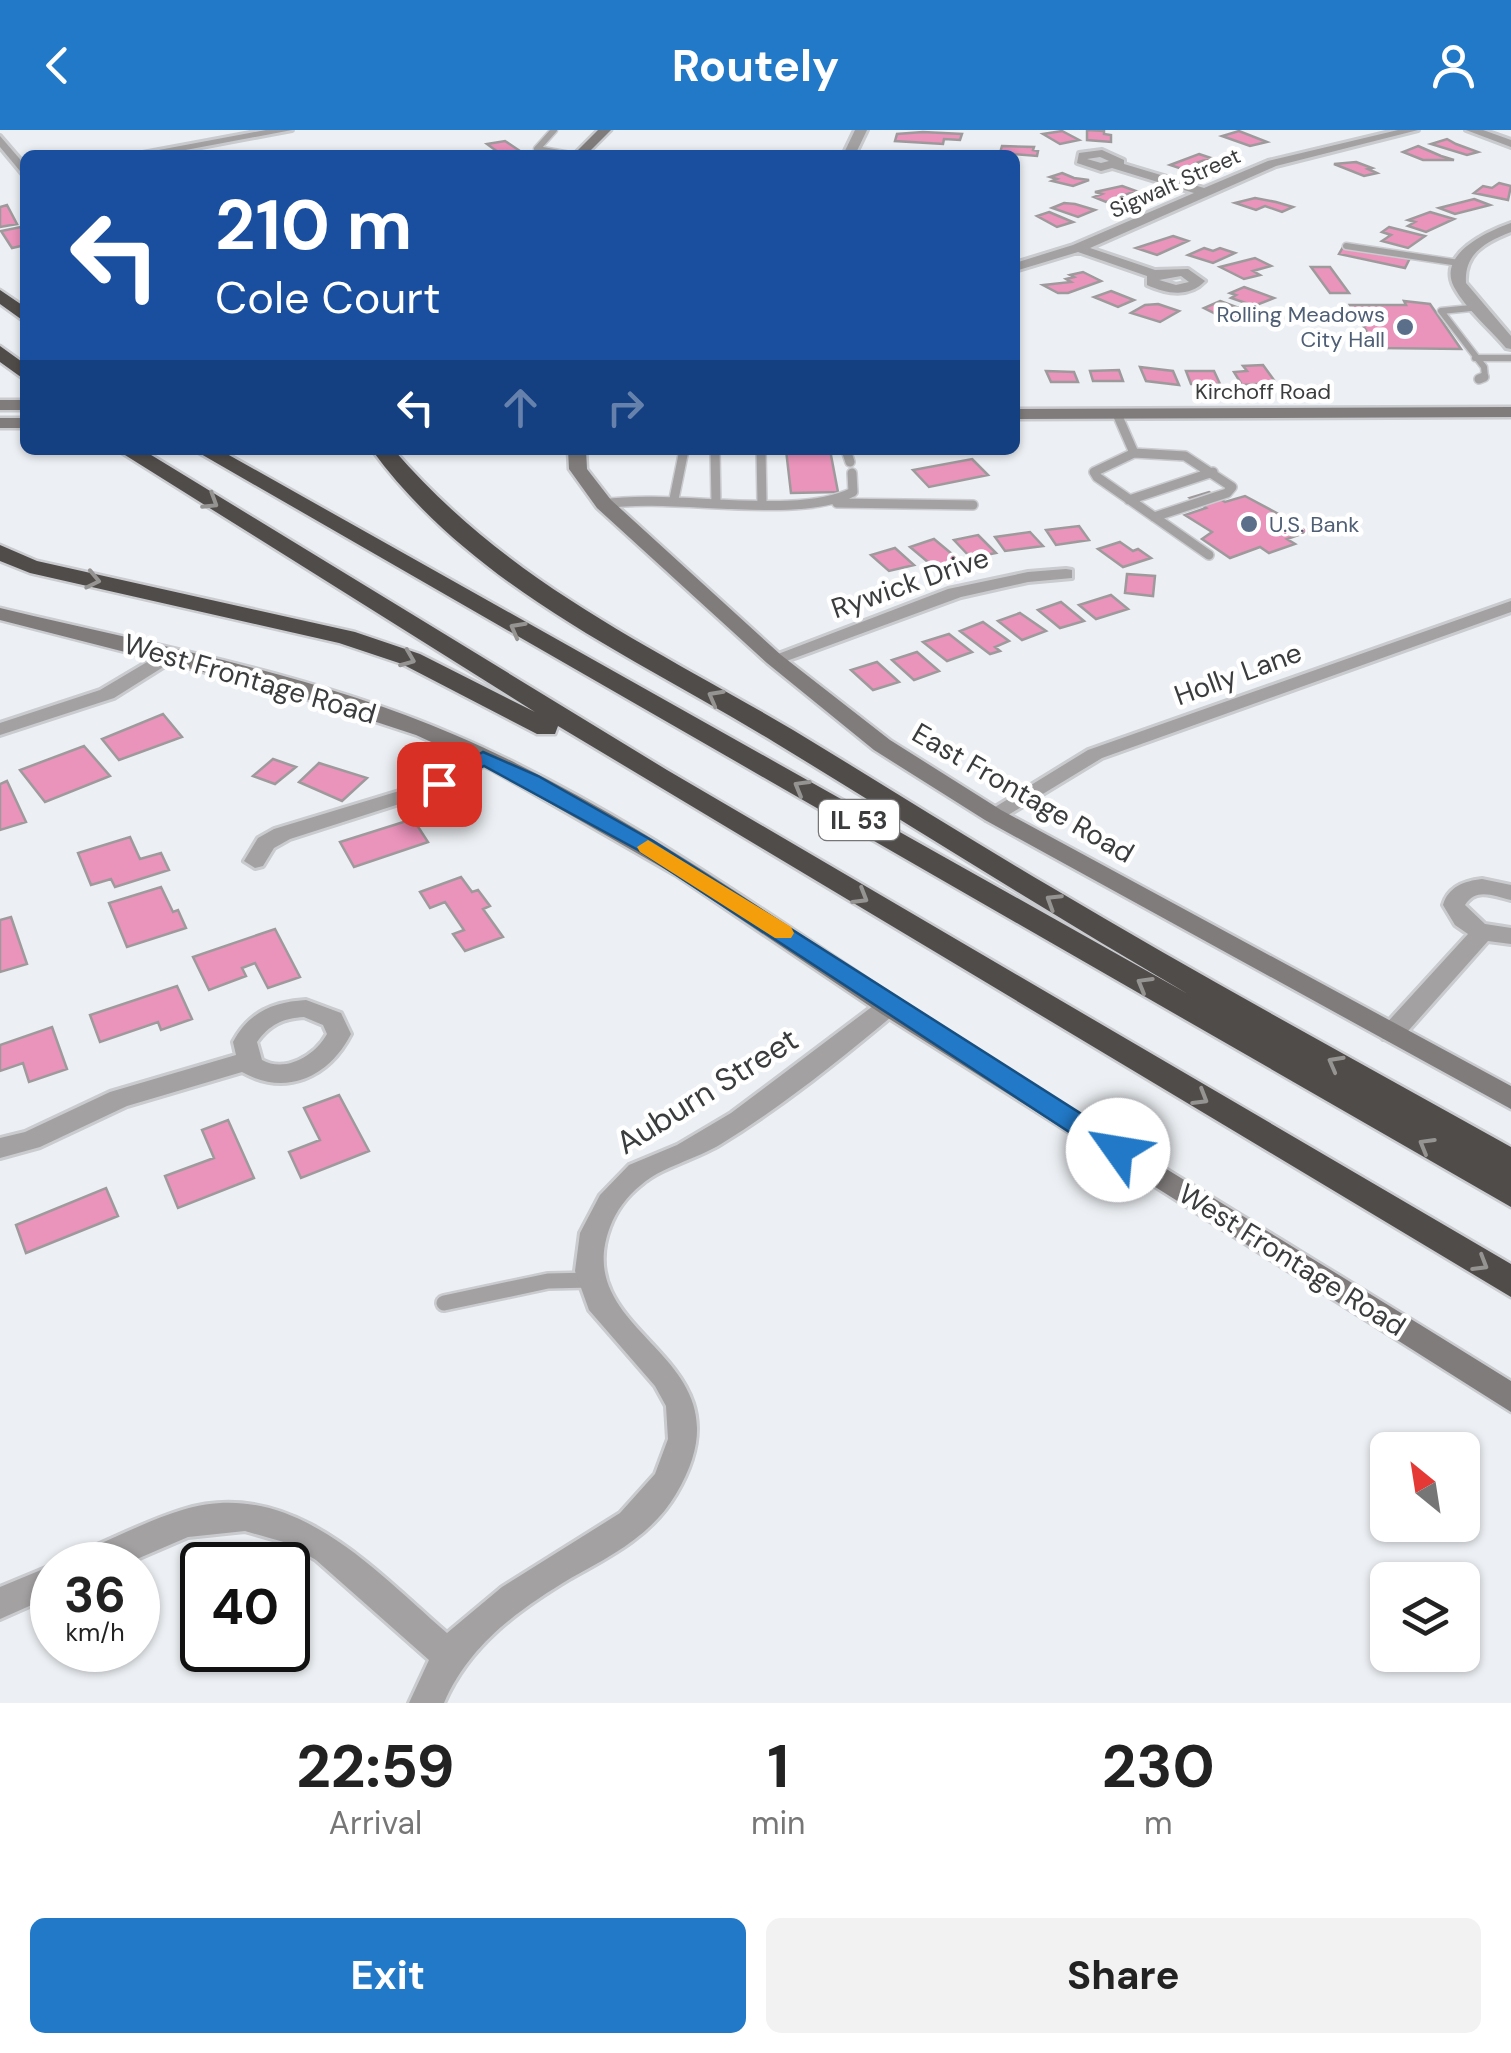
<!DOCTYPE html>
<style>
body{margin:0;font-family:"DM Sans",sans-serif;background:#f2f2f2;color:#222;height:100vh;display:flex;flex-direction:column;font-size:38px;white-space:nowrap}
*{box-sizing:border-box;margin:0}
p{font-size:32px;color:#767676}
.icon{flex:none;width:55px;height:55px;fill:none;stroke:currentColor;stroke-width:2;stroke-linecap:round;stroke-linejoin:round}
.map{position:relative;height:1573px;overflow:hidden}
.details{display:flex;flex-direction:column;background:#fff;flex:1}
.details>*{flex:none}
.banner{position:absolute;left:20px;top:20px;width:1000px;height:305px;border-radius:15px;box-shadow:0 2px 8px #0004;background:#1a4fa0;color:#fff;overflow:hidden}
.needle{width:65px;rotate:330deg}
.buttons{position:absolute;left:1370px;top:1302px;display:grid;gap:20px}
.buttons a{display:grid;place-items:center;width:110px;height:110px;border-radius:15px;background:#fff;box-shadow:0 2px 8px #0004;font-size:50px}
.speed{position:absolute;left:30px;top:1412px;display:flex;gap:20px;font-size:50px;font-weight:700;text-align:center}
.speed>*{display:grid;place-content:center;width:130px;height:130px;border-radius:50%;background:#fff;box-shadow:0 2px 8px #0004;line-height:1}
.speed small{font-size:25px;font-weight:400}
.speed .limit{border:5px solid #111;border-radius:15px;background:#fff;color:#111}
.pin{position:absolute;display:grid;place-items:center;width:85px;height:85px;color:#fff;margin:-42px;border-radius:20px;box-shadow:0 5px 15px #0006}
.me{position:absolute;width:110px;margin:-55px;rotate:302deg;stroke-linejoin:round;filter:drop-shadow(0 0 8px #0008)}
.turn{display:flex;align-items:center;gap:35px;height:210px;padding:0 30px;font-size:45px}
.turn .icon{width:130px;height:130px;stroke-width:2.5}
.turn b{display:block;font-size:70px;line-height:85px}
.lanes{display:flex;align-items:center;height:95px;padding:0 30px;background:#0003;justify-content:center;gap:50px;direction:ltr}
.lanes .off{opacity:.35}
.eta{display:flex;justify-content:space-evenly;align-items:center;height:170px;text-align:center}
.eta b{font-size:60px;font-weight:700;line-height:70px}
.primary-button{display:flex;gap:20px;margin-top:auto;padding:20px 30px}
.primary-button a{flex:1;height:115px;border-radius:15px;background:#2279c7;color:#fff;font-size:40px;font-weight:700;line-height:115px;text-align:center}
.primary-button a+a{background:#f2f2f2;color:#222}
header{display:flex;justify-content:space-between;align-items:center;height:130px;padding:0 30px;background:#2279c7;color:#fff;font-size:45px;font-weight:700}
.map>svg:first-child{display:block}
.building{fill:#ea93bb;stroke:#9e9a9c;stroke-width:2.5}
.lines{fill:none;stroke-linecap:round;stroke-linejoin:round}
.lane-far2-casing{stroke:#c9cbcf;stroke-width:9}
.lane-far1-casing{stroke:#c9cbcf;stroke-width:12}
.lane-casing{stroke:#c9cbcf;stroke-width:20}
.street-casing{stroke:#c9cbcf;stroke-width:6}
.secondary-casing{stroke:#c9cbcf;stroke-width:5}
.highway-casing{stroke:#c9cbcf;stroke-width:5}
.lane-far2{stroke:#a3a1a1;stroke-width:6}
.lane-far1{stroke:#a3a1a1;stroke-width:9}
.lane{stroke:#a3a1a1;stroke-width:15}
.street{fill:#a3a1a1;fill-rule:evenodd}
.secondary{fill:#7f7c7b;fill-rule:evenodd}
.highway{fill:#504c4a;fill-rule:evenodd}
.oneway{stroke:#969492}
.route{fill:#2279c7;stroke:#164f81;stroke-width:2.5}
.slow{fill:#f59e0b}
.service-dot{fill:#5c6f8a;stroke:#fff;stroke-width:4}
.labels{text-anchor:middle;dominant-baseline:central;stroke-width:9;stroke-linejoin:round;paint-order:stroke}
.far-street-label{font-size:22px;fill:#3b3c3d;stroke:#fff}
.far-service-label{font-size:22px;fill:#4e5e75;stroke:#fff;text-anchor:end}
.shield{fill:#fff;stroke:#767677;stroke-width:2.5}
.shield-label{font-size:25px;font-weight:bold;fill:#3b3c3d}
.street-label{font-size:28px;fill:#3b3c3d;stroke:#fff}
.near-street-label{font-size:32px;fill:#3b3c3d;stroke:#fff}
</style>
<header><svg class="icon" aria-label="back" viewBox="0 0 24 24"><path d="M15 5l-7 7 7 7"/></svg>Routely<svg class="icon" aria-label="person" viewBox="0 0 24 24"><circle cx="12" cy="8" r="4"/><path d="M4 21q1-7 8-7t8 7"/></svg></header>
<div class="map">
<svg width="1511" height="1573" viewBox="0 0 1511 1573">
<rect width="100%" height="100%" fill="#eceff3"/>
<path class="building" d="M1087 0 1104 1V4L1111 5V12L1087 10Z
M1062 1 1079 10 1060 14 1043 4Z
M1239 1 1267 12 1250 16 1222 6Z
M923 2 962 4 960 10 944 9 943 14 895 11 897 4Z
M1447 9 1456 14 1478 22 1467 25 1431 14Z
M505 11 523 23 502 25 487 14Z
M1002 16 1034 17 1033 20 1038 21 1037 26 1000 23Z
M1418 16 1441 26 1454 30H1423L1403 22Z
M1199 24 1211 28 1196 33 1201 35 1195 37 1200 39 1191 42 1170 35Z
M1356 32 1372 38 1368 39 1377 43 1364 46 1334 34Z
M1062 43 1074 48 1089 50 1073 56 1052 51 1057 49 1050 47Z
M1499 53 1511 56 1508 70 1474 63 1483 56 1492 58Z
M1122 56 1136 61 1106 72 1094 67 1102 64 1095 62Z
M1255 68 1276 72 1293 77 1282 82 1265 76 1256 80 1235 73Z
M1474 69 1490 75 1455 84 1439 78Z
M1064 73 1075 74 1095 80 1078 87 1052 78Z
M7 75 17 94 0 97V77Z
M1049 82 1073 92 1057 97 1037 86Z
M1430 82 1454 89 1426 102 1408 96 1415 92 1408 90Z
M21 97 25 115 12 118 1 101Z
M1389 97 1425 106 1408 118 1382 111 1391 105 1382 102Z
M1173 106 1188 111 1157 125 1136 118Z
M1343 117 1410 128 1405 138 1339 124Z
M1204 118 1213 121 1220 118 1235 123 1213 133 1188 125Z
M1255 128 1271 136 1253 141 1260 145 1244 149 1220 137Z
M1311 137H1330L1349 163H1330Z
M1083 142 1101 151 1068 163H1058L1043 155 1071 152 1066 149 1074 147 1070 145Z
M1244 157 1274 168 1254 176 1231 168 1236 165 1230 163Z
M1111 161 1134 170 1118 177 1094 167Z
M1220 171 1250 182 1230 191 1204 178Z
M1404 171 1430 174 1461 219 1377 218 1350 175H1406Z
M1158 174 1179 181 1160 192 1131 183 1145 175Z
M1263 235 1276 253 1242 255 1234 242 1247 241 1243 236Z
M1140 237 1173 241 1179 255 1146 251Z
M1119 240 1123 251H1093L1090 241Z
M1046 241 1074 242 1078 252H1051Z
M1186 241H1214L1220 254H1191Z
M786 320H830L838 362 791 363Z
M972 329 988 345 929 357 913 340Z
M1209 362 1225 372 1245 366 1310 401 1287 409 1295 414 1269 423 1260 417 1230 428 1202 409 1212 402 1185 385 1206 378 1190 368Z
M1079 396 1089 410 1056 415 1046 400Z
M1030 402 1043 416 1005 421 995 407Z
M978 405 996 423 971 428 954 410Z
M934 409 958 429 934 437 910 417Z
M1120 412 1133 421 1138 419 1151 428 1123 437 1098 419Z
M895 418 914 435 889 441 871 425Z
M1127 444 1155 446 1153 466 1125 463Z
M1111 465 1128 479 1096 489 1079 475Z
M1061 472 1084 491 1060 498 1038 480Z
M1020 483 1046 501 1022 510 998 491Z
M983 492 1009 511 995 517 1000 521 990 524 960 501Z
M949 504 972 522 947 531 923 512Z
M917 522 939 541 914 550 892 530Z
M877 532 899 552 873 560 851 540Z
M163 584 182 607 119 630 102 609Z
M84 616 110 646 45 672 20 640Z
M273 629 296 637 275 654 253 646Z
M319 633 367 648 342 671 299 652Z
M7 651 26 692 0 700V654Z
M413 689 428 712 354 737 340 712Z
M130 707 140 729 161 723 169 740 115 757 111 749 91 755 78 723Z
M461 747 472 762 478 760 490 776 483 779 503 807 465 821 453 804 464 800 445 772 430 778 420 762Z
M161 757 173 782 178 780 186 798 127 817 109 773Z
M11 787 27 834 0 842V790Z
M275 799 300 847 268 858 255 833 242 838 246 846 209 860 193 827Z
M177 856 192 889 161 900 158 892 100 912 90 885Z
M52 897 67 939 29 952 23 933 0 941V915Z
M339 965 369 1021 301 1048 289 1022 320 1010 304 978Z
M228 990 254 1048 178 1078 165 1046 214 1028 202 1000Z
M106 1058 118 1086 26 1123 16 1095Z"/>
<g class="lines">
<g class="lane-far2-casing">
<path id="lane-far2" d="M554 0 537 19 570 25
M1346 116 1459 133
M1475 228H1511
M1479 249 1485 247 1484 237 1441 181 1481 177"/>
</g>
<g class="lane-far1-casing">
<path id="lane-far1" d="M1479 249 1484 247
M1117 284 1134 323 1094 342 1097 347 1209 425
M715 320 716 373
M761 320 762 373
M846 320 850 332
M1134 323 1185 326 1232 357 1227 363 1154 387
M674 369 684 320
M1129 370 1213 342
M837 373 973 375
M604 374C676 363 795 391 853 362L852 343"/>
</g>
<g class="lane-casing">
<path id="lane" d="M444 1173 548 1151 591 1150"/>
</g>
<g class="street-casing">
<path id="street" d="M266 0H292L159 25H132Z
M855 0H867L855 25H843Z
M1398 0H1418L1276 36 1090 118 1155 140 1188 139 1205 151C1189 168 1167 164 1147 155V146L1078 122 1015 141V133L1073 115 1194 63 1112 38 1101 41 1077 33 1079 23 1102 20 1124 30V34L1204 58 1268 31ZM1100 27 1109 31 1101 33 1087 29ZM1181 146 1189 152 1176 155 1159 150Z
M1466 0H1483L1511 10V17Z
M0 6 25 35V47L0 17Z
M1511 93V102C1486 112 1464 123 1466 153L1511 206V219L1506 218C1490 199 1466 179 1454 157 1437 124 1488 101 1511 93Z
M1066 439 1072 440V448L1028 452 961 467 781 533 774 535 765 529 948 459 1028 442Z
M1511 471V482L1102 628 1000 690H986L982 685 1088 620Z
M169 519 176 521V529L114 568 0 605V593L100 560Z
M483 622 490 624 493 628 490 632 446 659 290 709 274 718 263 736 255 738 244 731 258 708 274 699 432 651Z
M1482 749 1511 755V770C1494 766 1476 757 1465 775L1485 794 1511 798V814L1488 811 1401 909H1383L1380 903 1383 897 1468 804 1455 795 1443 775C1448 757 1464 751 1482 749Z
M889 868 897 870 901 876 897 882C841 929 784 975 721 1014 697 1029 661 1037 641 1055 627 1066 616 1081 610 1097 567 1210 759 1224 676 1364 652 1405 611 1426 571 1448 518 1480 469 1515 444 1573H409L429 1530 316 1430 287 1413 245 1401 188 1407 123 1435H71L76 1424C111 1410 146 1391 182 1380 292 1346 373 1439 447 1503L502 1457 620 1383 655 1344 668 1309 666 1276 655 1256 589 1180 575 1141 580 1103 600 1065 629 1035 677 1015 731 983 881 870Z
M306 870 341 883 351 904C329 947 286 967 242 942L127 976 40 1017 0 1028V1008L25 1002 110 962 236 925 233 912C249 882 273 872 306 870ZM304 887 323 895 327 904C315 926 285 943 262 930L257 912C269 895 283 888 304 887Z
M53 1435 52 1466 0 1489V1457Z"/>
</g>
<g class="secondary-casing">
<path id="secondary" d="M598 0H611L586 25H573Z
M0 270H25V280H0Z
M1511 277V287L1015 289V279Z
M0 288H25V298H0Z
M568 320H586L587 339 611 370 781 525 890 610 1001 680 1511 956V979L985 690 874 620 767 533 597 378 569 339Z
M0 478C150 514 314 544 455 605 613 673 755 775 898 869 1099 1001 1307 1124 1511 1251V1282L880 883 675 745 492 640 416 605 297 566 0 490Z"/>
</g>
<g class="highway-casing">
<path id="highway" d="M0 160 25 177V192L0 174Z
M0 216 25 234V250L0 232Z
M117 320H143L667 640 1511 1134V1167L558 596 555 604H537L402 534 339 513 30 443 0 431V415L37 431 355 502 420 524 535 582Z
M194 320H220L1188 864C1048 783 912 696 774 612 633 526 473 458 372 320H394C509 453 646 513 793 600 879 652 964 706 1051 757 1202 847 1357 931 1511 1017V1077Z"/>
</g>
<use href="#lane-far2" class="lane-far2"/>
<use href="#lane-far1" class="lane-far1"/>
<use href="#lane" class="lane"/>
<use href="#street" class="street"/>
<use href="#secondary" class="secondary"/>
<use href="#highway" class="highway"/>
</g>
<defs><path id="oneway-chevron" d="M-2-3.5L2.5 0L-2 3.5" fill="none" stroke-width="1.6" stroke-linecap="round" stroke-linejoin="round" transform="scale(2.5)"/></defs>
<g class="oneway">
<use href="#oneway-chevron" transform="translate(211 372) rotate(32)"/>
<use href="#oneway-chevron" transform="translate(93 450) rotate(12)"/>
<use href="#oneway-chevron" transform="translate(517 499) rotate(-151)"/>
<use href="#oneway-chevron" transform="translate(408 529) rotate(22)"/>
<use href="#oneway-chevron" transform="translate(715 567) rotate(-151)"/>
<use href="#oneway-chevron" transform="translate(801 657) rotate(-150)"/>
<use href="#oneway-chevron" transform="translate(861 767) rotate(31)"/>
<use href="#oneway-chevron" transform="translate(1053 771) rotate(-148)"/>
<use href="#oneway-chevron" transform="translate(1144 854) rotate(-150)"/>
<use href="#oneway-chevron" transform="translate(1335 933) rotate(-151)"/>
<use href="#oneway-chevron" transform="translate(1201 968) rotate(31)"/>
<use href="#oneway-chevron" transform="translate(1426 1015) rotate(-150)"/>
<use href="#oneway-chevron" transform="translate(1481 1134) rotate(31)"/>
</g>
<path class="route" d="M483 622 538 646 653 711 1127 1013 1131 1020 1127 1028H1109L638 720 484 636 439 661 428 654Z"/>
<path class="slow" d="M648 710 791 797 794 803 791 808H775L640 722 637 717Z"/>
<g class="service-dot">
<circle cx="1405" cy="197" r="10"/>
<circle cx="1249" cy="394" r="10"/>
</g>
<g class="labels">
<g class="far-street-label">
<text transform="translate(1175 53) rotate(-24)">Sigwalt Street</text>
<text x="1263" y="261">Kirchoff Road</text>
</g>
<g class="far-service-label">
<text x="1385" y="184">Rolling Meadows<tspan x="1385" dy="25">City Hall</tspan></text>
<text x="1269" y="394" text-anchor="start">U.S. Bank</text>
</g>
<rect class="shield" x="819" y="670" width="80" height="40" rx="8"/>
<g class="shield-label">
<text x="859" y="690">IL 53</text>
</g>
<g class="street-label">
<text transform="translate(910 453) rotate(-19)">Rywick Drive</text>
<text transform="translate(1238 544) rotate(-20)">Holly Lane</text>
<text transform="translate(250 549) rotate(16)">West Frontage Road</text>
<text transform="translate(1023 663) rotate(30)">East Frontage Road</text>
<text transform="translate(1292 1130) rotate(32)">West Frontage Road</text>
</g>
<g class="near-street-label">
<text transform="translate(707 961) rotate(-32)">Auburn Street</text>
</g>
</g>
</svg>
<div class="buttons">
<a><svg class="needle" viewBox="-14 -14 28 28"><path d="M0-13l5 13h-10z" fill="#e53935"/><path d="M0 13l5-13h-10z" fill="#767676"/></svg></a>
<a><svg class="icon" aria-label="layers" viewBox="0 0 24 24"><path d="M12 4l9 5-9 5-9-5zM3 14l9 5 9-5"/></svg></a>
</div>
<div class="speed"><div>36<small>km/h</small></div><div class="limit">40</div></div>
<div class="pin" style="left:439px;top:654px;background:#d93025"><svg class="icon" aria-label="arrive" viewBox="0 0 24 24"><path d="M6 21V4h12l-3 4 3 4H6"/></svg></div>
<svg class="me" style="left:1118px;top:1020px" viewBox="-20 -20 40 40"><circle r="19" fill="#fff"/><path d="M0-13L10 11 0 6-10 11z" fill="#2279c7"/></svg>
<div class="banner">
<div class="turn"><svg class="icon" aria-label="left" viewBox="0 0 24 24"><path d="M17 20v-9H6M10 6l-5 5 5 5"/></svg><div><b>210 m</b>Cole Court</div></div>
<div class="lanes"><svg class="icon" aria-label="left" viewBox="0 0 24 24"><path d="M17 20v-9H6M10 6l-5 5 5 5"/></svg><svg class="icon off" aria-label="ahead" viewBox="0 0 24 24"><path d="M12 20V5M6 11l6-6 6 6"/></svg><svg class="icon off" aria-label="right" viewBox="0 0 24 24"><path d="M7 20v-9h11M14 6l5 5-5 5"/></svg></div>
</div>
</div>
<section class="details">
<div class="eta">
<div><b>22:59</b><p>Arrival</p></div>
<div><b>1</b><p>min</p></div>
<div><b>230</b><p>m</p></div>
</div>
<div class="primary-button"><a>Exit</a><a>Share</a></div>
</section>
